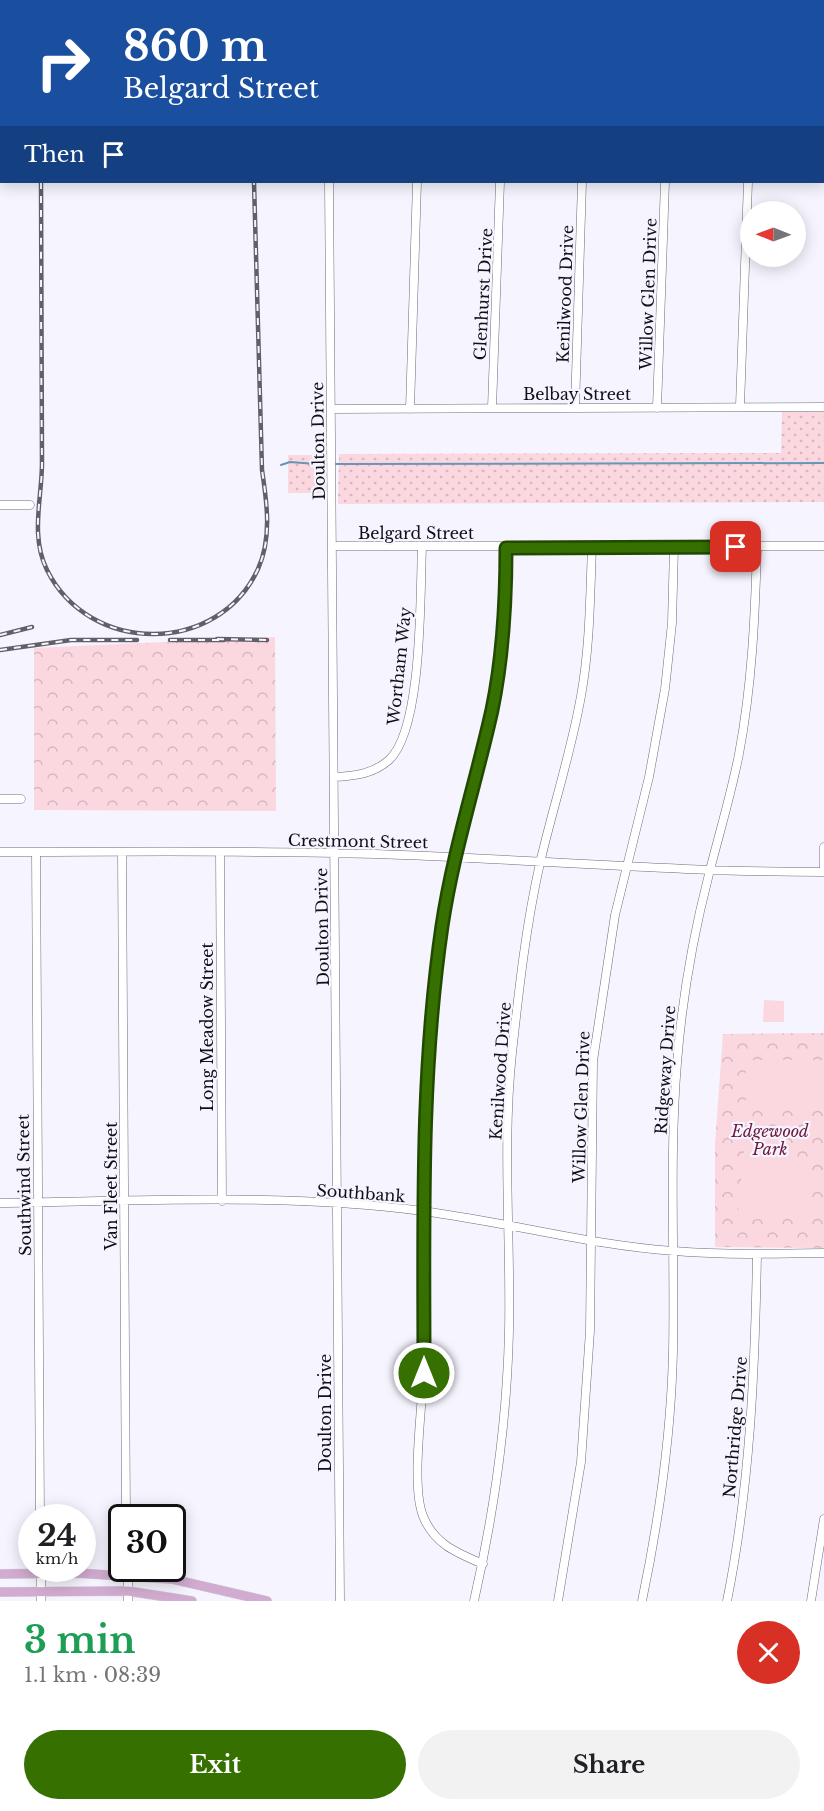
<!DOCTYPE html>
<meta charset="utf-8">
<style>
body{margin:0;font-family:"Libre Baskerville",serif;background:#f2f2f2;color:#202124;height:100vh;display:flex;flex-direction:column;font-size:22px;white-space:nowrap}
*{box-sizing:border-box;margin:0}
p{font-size:20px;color:#757577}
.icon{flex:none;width:33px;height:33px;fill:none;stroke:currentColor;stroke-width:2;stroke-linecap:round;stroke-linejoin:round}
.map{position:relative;height:1601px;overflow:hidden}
.details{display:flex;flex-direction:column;background:#fff;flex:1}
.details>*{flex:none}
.banner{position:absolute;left:0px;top:0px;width:825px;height:183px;box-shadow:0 3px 15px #0003;background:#1a4fa0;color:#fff;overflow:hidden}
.needle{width:39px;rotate:271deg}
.controls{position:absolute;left:740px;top:201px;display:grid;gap:12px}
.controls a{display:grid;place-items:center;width:66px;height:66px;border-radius:50%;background:#fff;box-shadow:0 3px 15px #0003;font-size:30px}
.speed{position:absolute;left:18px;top:1504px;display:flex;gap:12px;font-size:30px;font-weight:700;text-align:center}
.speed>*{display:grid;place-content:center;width:78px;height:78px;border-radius:50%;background:#fff;box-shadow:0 3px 15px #0003;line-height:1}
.speed small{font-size:15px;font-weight:400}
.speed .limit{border:3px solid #111;border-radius:9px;background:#fff;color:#111}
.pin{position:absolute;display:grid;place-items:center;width:51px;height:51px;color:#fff;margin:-26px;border-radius:12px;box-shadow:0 3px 9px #0006}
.me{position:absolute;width:66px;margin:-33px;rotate:0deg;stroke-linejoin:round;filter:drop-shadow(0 0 4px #0008)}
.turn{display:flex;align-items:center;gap:21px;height:126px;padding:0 24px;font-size:27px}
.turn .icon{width:78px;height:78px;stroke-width:2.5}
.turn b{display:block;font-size:42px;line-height:51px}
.then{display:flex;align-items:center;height:57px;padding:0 24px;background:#0003;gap:12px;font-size:22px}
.round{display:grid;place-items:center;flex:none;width:63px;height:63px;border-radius:32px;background:#f2f2f2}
.headline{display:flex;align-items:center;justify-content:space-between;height:102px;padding:0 24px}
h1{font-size:36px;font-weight:700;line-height:45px;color:#1e9e55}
.action{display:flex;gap:12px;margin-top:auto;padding:12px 24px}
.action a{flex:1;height:69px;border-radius:36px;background:#357000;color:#fff;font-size:24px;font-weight:700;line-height:69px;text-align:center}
.action a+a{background:#f2f2f2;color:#202124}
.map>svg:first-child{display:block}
.grass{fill:url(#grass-dots)}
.forest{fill:url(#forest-crowns)}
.pitch{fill:#fbd7e0}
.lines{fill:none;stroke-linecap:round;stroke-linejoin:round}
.stream{stroke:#6498b6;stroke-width:2}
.minor-casing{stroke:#6e697d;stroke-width:9}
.major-casing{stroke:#d4d4d5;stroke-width:10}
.minor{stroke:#fff;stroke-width:8}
.major{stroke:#d2acd0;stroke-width:9}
.rail-casing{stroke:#615f68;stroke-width:4.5}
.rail{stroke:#f6f4fe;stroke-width:2;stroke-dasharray:7;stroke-linecap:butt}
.route-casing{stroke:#224900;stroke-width:15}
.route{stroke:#357000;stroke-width:10}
.labels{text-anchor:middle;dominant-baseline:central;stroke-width:4.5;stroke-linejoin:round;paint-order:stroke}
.street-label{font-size:16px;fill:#110f17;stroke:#f6f4fe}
.park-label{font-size:16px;font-style:italic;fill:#6d173a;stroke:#f6f4fe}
</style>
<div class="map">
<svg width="824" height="1601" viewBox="0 0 824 1601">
<defs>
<pattern id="grass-dots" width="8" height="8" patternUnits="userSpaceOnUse" patternTransform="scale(1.5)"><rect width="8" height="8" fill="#fbd7e0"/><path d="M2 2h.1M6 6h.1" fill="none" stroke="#d6b7bf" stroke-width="1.8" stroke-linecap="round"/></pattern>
<pattern id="forest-crowns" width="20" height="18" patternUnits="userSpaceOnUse" patternTransform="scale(1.5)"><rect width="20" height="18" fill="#fbd7e0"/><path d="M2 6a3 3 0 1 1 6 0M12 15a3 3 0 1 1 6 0" fill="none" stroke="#d6b7bf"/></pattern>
</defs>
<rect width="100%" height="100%" fill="#f6f4fe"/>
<path class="grass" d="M0 0H403L2 2 0 96Z
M782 412H824V502L338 504 339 454 781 453Z
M288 455H325L326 493H288Z"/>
<path class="forest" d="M275 637 276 811 34 810V648Z
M824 1033V1248L715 1247V1144L723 1034Z"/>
<path class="pitch" d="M764 1000 784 1001V1022H763Z
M746 1060H824V1106H746Z
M745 1140 777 1149 809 1178 810 1216 743 1220 738 1211Z"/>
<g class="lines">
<path class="stream" d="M334 464 824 463
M281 465 290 462 329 465"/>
<g class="minor-casing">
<path id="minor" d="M663 0V2
M329 182 340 1601
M740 406 748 182
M492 408 500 182
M575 408 582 182
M657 408 665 182
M331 409 824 407
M410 409 417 182
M0 505H30
M332 546H824
M334 777C355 776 373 774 389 760 423 729 420 593 422 546
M0 799H21
M0 852C125 852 251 850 376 854 526 859 674 872 824 872
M36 852 40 1518
M220 852 222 1201
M122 853 126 1518
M824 872V847
M0 1203C140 1201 283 1193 422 1211 507 1222 589 1245 674 1251 724 1255 774 1254 824 1253
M483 1564C457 1553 434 1544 423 1516 410 1483 424 1398 424 1358 424 1206 420 1058 445 907 456 839 479 774 492 706 503 654 506 601 506 548
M41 1569V1601
M128 1569V1601
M474 1601C494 1513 507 1421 509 1331 511 1239 502 1145 512 1053 519 989 526 925 540 863 553 807 571 753 581 696 590 647 590 597 592 547
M558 1601 581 1462 590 1331 593 1061 615 915 649 777 665 689 672 623 674 547
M642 1601C659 1520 671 1435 673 1352 675 1256 669 1159 677 1063 682 999 693 936 709 874 719 834 731 795 739 754 752 685 755 617 757 547
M727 1601C750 1487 755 1370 757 1254
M811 1601 824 1519"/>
</g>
<g class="major-casing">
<path id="major" d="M520 2 526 0
M570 2 576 0
M0 129H2
M0 138H2
M0 1574 76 1573 172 1579 267 1601
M0 1592 128 1591 192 1601"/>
</g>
<use href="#minor" class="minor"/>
<use href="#major" class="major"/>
<g class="rail-casing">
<path id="rail" d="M431 2 437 0
M0 107 2 106
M41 182C41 275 41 369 42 463 42 498 30 536 47 570 89 655 218 656 258 569 272 538 267 503 262 470L254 182
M0 635 32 627
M217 639 267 640
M170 640H224
M0 650 71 640H137"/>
</g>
<use href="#rail" class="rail"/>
</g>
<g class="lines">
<g class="route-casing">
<path id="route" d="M424 1373C424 1222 420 1076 442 926 453 852 476 782 492 710 503 657 506 602 506 548L736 547"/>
</g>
<use href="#route" class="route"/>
</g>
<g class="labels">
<g class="street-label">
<text transform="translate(483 294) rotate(-87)">Glenhurst Drive</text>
<text transform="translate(565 294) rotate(-88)">Kenilwood Drive</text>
<text transform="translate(648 294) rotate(-88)">Willow Glen Drive</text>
<text x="577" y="394">Belbay Street</text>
<text transform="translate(318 441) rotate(-91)">Doulton Drive</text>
<text x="416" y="533">Belgard Street</text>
<text transform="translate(399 666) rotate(-84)">Wortham Way</text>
<text transform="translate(358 841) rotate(1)">Crestmont Street</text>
<text transform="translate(322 927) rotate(-91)">Doulton Drive</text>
<text transform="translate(207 1027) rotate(-90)">Long Meadow Street</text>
<text transform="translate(665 1070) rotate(-86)">Ridgeway Drive</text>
<text transform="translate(500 1071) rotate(-86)">Kenilwood Drive</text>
<text transform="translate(581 1107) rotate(-88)">Willow Glen Drive</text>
<text transform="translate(24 1185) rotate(-91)">Southwind Street</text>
<text transform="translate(111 1186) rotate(-90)">Van Fleet Street</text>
<text transform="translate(361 1193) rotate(4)">Southbank</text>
<text transform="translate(325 1413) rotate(-90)">Doulton Drive</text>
<text transform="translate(735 1427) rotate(-85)">Northridge Drive</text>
</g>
<g class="park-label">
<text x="770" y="1131">Edgewood<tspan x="770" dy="18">Park</tspan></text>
</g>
</g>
</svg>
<div class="controls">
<a><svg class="needle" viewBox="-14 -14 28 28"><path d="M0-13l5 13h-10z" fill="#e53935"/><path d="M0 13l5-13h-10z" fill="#757577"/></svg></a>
</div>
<div class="speed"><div>24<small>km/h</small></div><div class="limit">30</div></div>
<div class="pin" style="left:736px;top:547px;background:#d93025"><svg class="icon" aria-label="arrive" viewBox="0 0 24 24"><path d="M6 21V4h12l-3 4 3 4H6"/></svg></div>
<svg class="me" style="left:424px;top:1373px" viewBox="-20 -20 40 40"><circle r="17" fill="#357000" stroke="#fff" stroke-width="3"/><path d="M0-11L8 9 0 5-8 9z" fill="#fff"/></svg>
<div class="banner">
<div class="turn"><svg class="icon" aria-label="right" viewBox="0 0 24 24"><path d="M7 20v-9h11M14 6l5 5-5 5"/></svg><div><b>860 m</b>Belgard Street</div></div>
<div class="then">Then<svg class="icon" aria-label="arrive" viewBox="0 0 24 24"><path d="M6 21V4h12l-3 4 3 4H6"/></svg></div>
</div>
</div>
<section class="details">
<div class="headline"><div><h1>3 min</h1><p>1.1 km · 08:39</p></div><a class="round" style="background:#d93025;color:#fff"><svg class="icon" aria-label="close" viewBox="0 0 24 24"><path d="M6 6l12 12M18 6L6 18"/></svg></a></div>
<div class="action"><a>Exit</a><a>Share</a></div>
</section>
